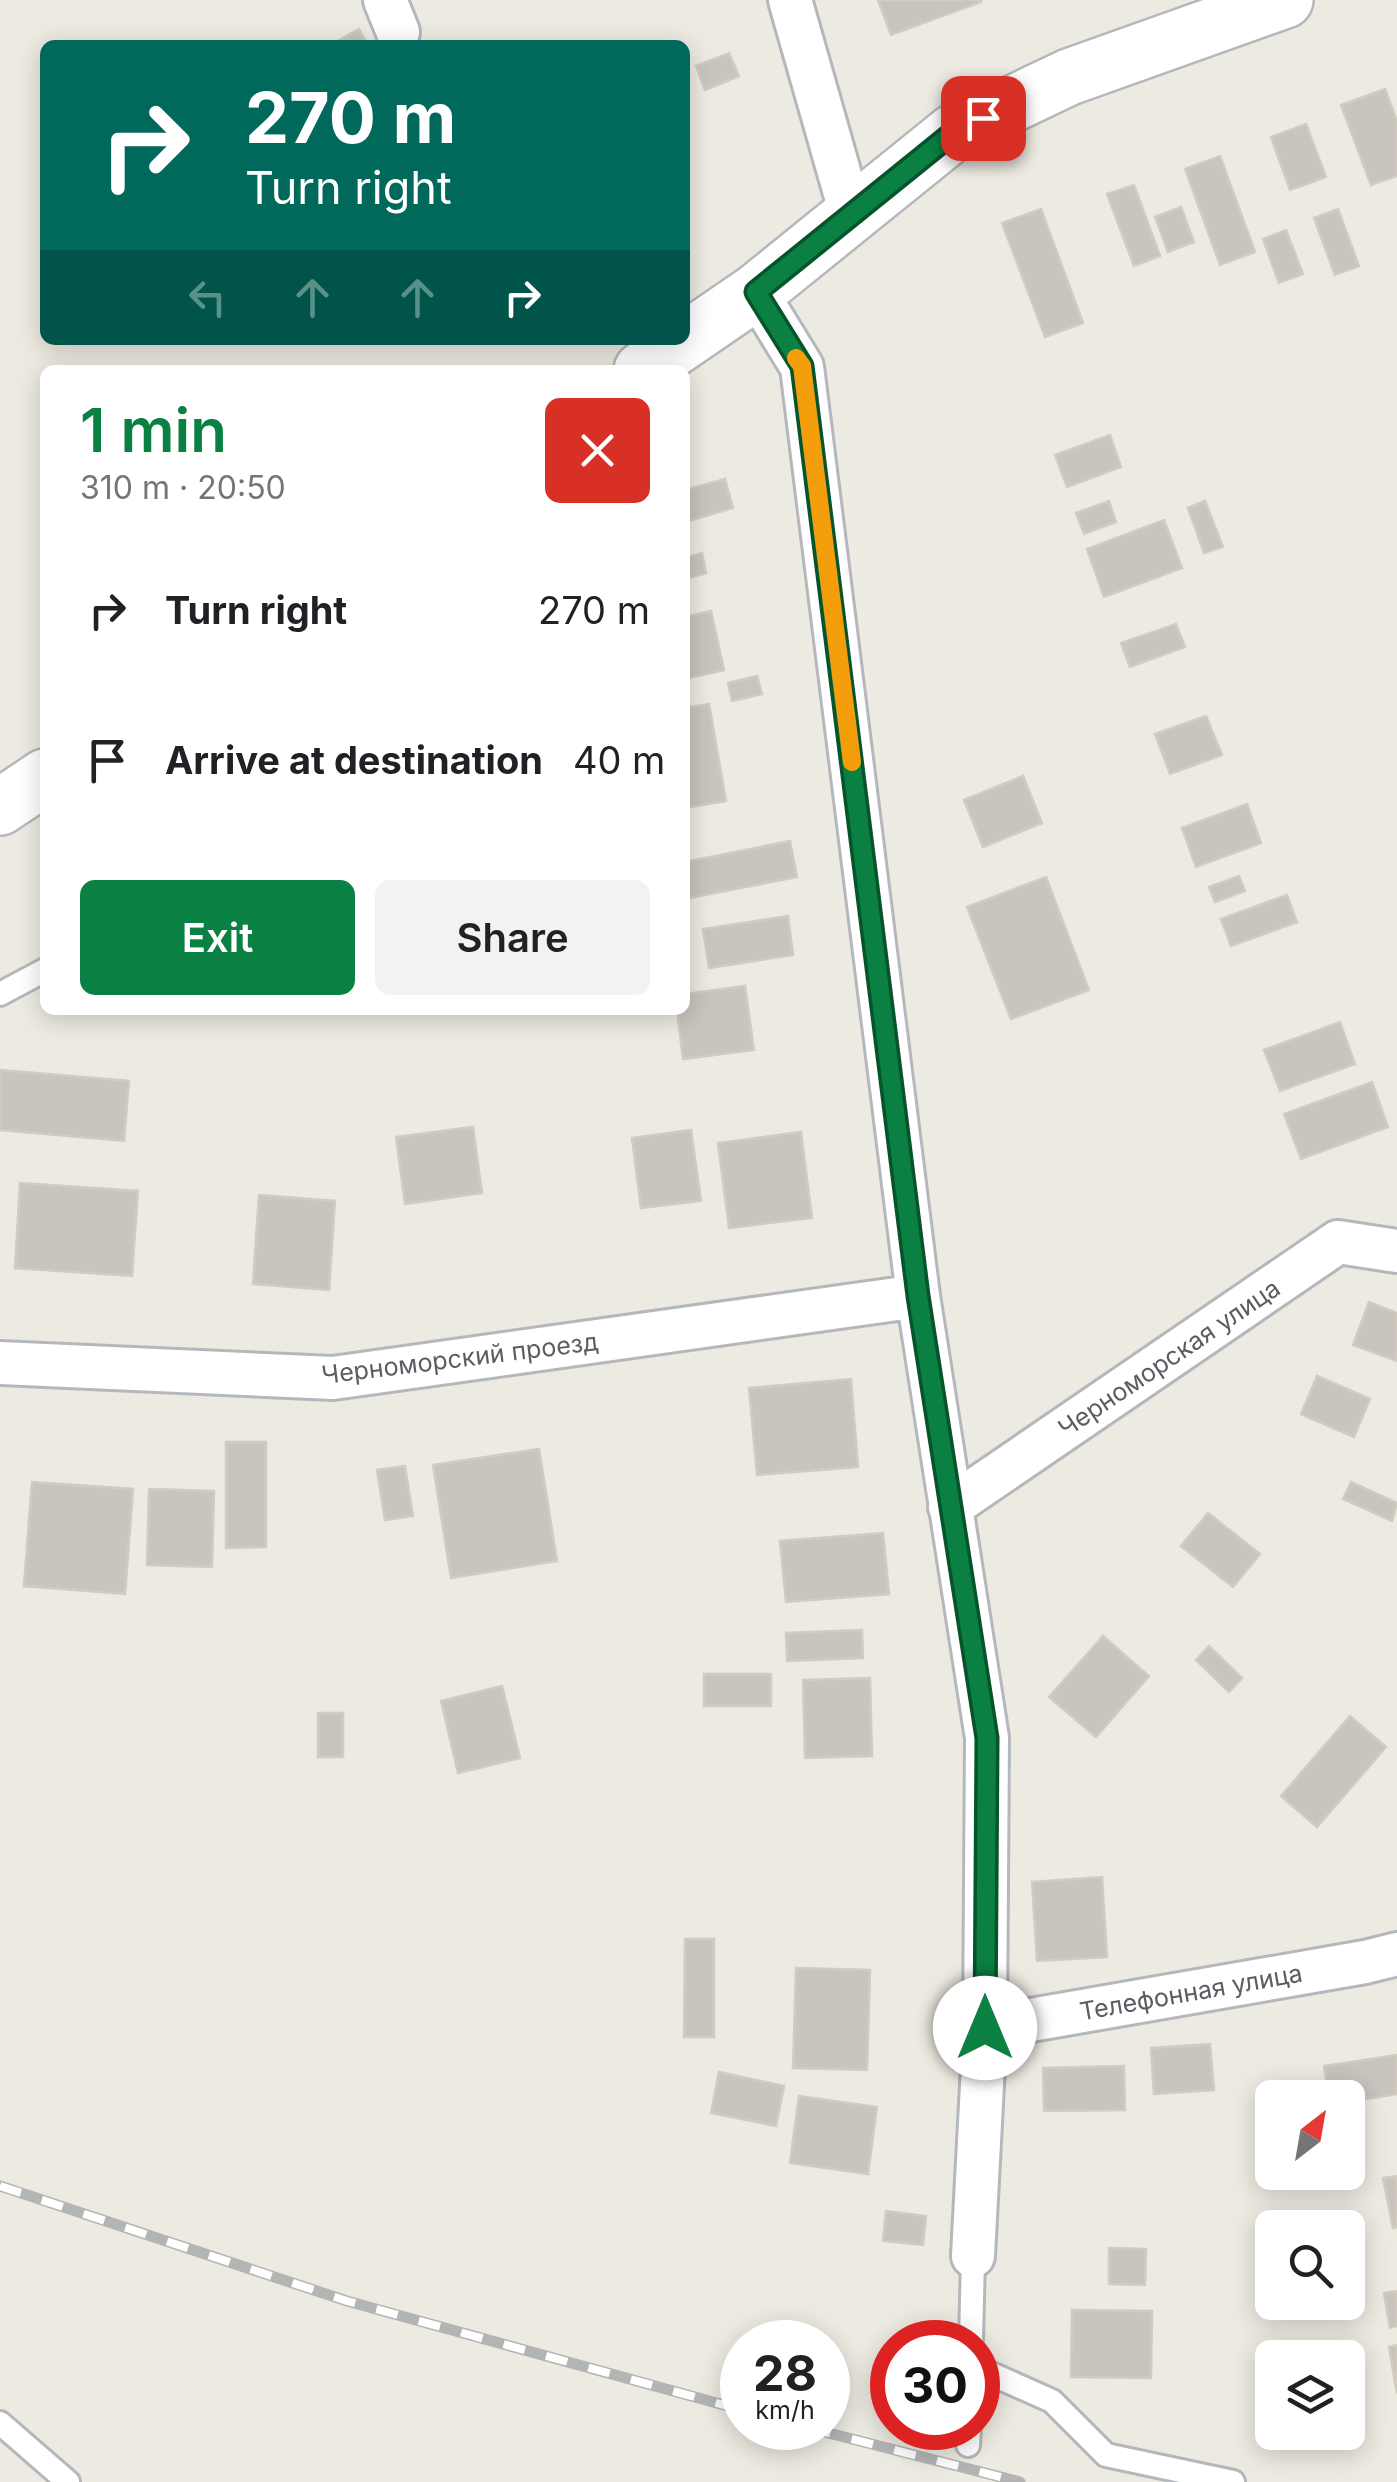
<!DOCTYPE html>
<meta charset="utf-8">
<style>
body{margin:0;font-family:Inter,sans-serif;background:#f2f2f2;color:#202124;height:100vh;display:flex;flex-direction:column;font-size:38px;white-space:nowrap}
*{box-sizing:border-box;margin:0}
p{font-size:32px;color:#757577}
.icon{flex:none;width:55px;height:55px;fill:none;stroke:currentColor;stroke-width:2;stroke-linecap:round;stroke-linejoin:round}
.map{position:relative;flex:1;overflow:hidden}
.drawer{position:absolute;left:40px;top:365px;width:650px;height:650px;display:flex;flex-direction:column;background:#fff;border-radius:15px;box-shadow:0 5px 25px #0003}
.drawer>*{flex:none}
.banner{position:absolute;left:40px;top:40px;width:650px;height:305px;border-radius:15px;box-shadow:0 5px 25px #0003;background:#00695c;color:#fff;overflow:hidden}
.needle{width:65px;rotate:31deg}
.buttons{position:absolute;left:1255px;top:2080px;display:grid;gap:20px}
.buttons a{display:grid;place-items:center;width:110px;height:110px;border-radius:15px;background:#fff;box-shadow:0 5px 25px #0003;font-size:50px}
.speed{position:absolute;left:720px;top:2320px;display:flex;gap:20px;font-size:50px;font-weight:700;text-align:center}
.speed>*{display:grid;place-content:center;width:130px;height:130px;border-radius:50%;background:#fff;box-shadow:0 5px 25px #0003;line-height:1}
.speed small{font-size:25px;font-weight:400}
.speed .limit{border:15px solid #d22;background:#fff;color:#111}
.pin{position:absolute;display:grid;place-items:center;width:85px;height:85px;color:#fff;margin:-42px;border-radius:20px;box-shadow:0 5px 15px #0006}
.me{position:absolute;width:110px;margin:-55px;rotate:0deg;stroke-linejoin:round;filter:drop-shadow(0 0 8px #0008)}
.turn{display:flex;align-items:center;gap:35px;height:210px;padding:0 40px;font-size:45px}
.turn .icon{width:130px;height:130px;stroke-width:2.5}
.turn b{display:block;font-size:70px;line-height:85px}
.lanes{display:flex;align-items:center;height:95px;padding:0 40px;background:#0003;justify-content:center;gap:50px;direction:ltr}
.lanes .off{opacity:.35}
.round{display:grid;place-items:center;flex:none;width:105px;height:105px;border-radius:15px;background:#f2f2f2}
.summary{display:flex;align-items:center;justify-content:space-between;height:170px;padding:0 40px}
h1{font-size:60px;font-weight:600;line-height:75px;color:#0b8043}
.action{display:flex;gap:20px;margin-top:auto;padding:20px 40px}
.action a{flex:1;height:115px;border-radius:15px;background:#0b8043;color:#fff;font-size:40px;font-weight:600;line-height:115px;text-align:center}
.action a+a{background:#f2f2f2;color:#202124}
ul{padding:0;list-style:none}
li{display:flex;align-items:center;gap:30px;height:150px;padding:0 40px}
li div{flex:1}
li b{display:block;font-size:38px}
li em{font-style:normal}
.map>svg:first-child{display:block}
.building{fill:#c8c5be;stroke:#d2ccbf;stroke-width:2.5}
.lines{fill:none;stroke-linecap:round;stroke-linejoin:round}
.service-casing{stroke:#b4b8bc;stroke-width:28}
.minor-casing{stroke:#b4b8bc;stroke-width:48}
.tertiary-casing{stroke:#b4b8bc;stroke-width:60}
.service{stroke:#fff;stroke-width:22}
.minor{stroke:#fff;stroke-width:42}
.tertiary{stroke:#fff;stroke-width:55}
.rail-casing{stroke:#b3b4b4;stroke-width:11}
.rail{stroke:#fff;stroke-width:8;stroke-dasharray:22;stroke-linecap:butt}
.route-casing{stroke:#07532c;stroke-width:25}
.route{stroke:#0b8043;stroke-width:18}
.slow{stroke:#f59e0b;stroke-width:18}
.labels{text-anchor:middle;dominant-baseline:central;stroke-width:10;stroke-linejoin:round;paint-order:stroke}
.street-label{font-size:25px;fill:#5a5e63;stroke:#fff}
</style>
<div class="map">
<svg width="1397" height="2482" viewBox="0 0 1397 2482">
<rect width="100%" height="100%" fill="#edeae1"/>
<path class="building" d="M878 0H981V2L891 35Z
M359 29 368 45H330Z
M729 53 739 76 705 90 696 66Z
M1385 89 1397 121V176L1371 185 1341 105Z
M1306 124 1326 177 1290 190 1271 137Z
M1220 156 1255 252 1220 265 1185 169Z
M1134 185 1160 256 1134 266 1107 194Z
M1181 207 1194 242 1168 252 1155 217Z
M1041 209 1083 323 1045 337 1002 223Z
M1338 209 1359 266 1335 275 1314 218Z
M1286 230 1303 274 1279 283 1263 239Z
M1110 435 1121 467 1067 487 1055 455Z
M725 479 733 508 685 522V490Z
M1109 501 1116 522 1084 534 1076 513Z
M1205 501 1223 547 1204 553 1188 508Z
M1164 520 1182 568 1104 597 1087 549Z
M702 553 706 573 685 579V558Z
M711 611 724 670 685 679V617Z
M1176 624 1185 647 1130 667 1121 643Z
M757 676 762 694 732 701 728 683Z
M709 704 726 801 685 808V708Z
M1206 716 1222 755 1170 774 1155 734Z
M1023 776 1042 823 983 847 964 800Z
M1247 804 1261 843 1196 867 1182 828Z
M790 841 797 877 689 898 685 862Z
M1239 876 1245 891 1215 902 1209 887Z
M1046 877 1089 990 1011 1019 967 907Z
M1287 895 1297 922 1231 946 1221 919Z
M788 916 793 955 709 968 703 929Z
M745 986 754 1050 683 1059 677 1010H685V994Z
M1340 1022 1355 1064 1280 1091 1264 1050Z
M0 1070 129 1081 124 1141 0 1130Z
M1372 1082 1388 1127 1301 1159 1284 1114Z
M473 1127 482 1193 405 1204 396 1137Z
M691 1130 701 1201 641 1208 632 1138Z
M801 1132 812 1218 729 1228 718 1143Z
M20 1183 138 1191 132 1276 15 1268Z
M259 1195 335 1201 329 1290 253 1284Z
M1369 1302 1397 1313V1361L1353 1345Z
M1317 1376 1370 1399 1354 1437 1301 1414Z
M851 1379 858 1467 757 1475 749 1388Z
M226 1442H266V1547L226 1548Z
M539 1449 557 1561 451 1578 433 1465Z
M405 1466 413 1516 385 1520 377 1470Z
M32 1482 133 1489 125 1594 24 1586Z
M1351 1482 1397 1503 1392 1521 1343 1499Z
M149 1489 214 1491 212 1567 147 1565Z
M1208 1513 1260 1554 1233 1587 1181 1546Z
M883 1533 889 1594 786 1602 780 1541Z
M862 1630 863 1658 787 1661 786 1633Z
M1103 1636 1149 1676 1096 1737 1049 1697Z
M1209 1646 1242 1678 1229 1692 1196 1660Z
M704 1674H771V1706H704Z
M870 1678 872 1756 805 1758 803 1680Z
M502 1686 520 1758 458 1773 441 1701Z
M318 1713H343V1757H318Z
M1350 1716 1386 1747 1317 1827 1281 1796Z
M1102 1877 1107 1957 1037 1961 1032 1882Z
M685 1939H714V2037H684Z
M796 1968 870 1970 867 2070 793 2068Z
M1210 2044 1214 2090 1154 2094 1151 2048Z
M1397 2055V2094L1348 2102V2098H1329L1324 2066Z
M1124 2066 1125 2110 1044 2111 1043 2068Z
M719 2072 784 2086 776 2126 711 2113Z
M799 2096 877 2107 868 2174 790 2163Z
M1397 2176V2227L1393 2228 1383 2178Z
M886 2211 926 2216 923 2245 883 2241Z
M1109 2248 1146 2249 1145 2285 1109 2284Z
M1397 2291V2326L1390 2328 1384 2293Z
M1072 2310 1152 2311 1151 2378 1071 2377Z
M1397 2345V2394L1389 2347Z"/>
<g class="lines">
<g class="service-casing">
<path id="service" d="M0 994 45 970
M971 2342 973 2256
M978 2368 1052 2401 1106 2455 1233 2482
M0 2423 68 2482
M968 2445 969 2428"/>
</g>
<g class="minor-casing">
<path id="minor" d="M385 0 398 32
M790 0 851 214
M756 292 802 367 918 1296 987 1738 985 2028 973 2256
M0 1363 333 1378 918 1296
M950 1507 1338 1242 1397 1251
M985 2028 1365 1962 1397 1954"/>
</g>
<g class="tertiary-casing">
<path id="tertiary" d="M642 370 756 292 954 132 1069 77 1285 0
M0 807 45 777"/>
</g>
<use href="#service" class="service"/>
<use href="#minor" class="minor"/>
<use href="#tertiary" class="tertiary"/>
<g class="rail-casing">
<path id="rail" d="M0 2186 347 2301 742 2410
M809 2428 1020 2482"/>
</g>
<use href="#rail" class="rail"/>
</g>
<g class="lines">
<g class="route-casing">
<path id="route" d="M983 118 954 132 756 292 802 366 918 1296 987 1738 985 2028"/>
</g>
<use href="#route" class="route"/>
<path class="slow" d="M796 358 802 366 852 762"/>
</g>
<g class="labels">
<g class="street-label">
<text transform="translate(460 1358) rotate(-7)">Черноморский проезд</text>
<text transform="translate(1169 1358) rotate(-34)">Черноморская улица</text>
<text transform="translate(1191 1992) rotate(-10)">Телефонная улица</text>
</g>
</g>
</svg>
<div class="buttons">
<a><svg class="needle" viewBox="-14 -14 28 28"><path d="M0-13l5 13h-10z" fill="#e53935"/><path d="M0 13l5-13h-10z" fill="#757577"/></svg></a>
<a><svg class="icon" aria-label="search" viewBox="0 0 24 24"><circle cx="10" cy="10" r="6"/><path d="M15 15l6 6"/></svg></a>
<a><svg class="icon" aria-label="layers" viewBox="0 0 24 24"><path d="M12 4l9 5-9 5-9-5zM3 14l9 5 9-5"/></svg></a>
</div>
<div class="speed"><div>28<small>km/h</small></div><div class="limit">30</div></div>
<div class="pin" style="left:983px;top:118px;background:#d93025"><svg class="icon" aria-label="arrive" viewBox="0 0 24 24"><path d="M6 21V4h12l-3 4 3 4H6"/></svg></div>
<svg class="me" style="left:985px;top:2028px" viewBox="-20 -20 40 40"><circle r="19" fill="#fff"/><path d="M0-13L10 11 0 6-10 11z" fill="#0b8043"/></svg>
<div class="banner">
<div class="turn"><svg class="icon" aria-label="right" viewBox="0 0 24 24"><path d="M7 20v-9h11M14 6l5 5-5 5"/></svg><div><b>270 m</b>Turn right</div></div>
<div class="lanes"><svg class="icon off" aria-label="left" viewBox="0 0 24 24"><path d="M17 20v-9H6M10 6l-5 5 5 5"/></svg><svg class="icon off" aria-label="ahead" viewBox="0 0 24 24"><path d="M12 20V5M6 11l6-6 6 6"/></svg><svg class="icon off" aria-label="ahead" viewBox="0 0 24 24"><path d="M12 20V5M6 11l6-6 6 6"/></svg><svg class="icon" aria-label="right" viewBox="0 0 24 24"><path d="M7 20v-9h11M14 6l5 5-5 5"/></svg></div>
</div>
<section class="drawer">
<div class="summary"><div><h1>1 min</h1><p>310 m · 20:50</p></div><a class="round" style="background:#d93025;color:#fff"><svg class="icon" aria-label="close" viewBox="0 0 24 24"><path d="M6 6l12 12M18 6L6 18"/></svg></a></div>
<ul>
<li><svg class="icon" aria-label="right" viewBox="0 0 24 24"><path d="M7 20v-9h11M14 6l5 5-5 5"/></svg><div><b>Turn right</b></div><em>270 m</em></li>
<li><svg class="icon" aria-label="arrive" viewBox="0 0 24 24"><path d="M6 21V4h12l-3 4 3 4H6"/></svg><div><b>Arrive at destination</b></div><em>40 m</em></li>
</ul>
<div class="action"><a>Exit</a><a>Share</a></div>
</section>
</div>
